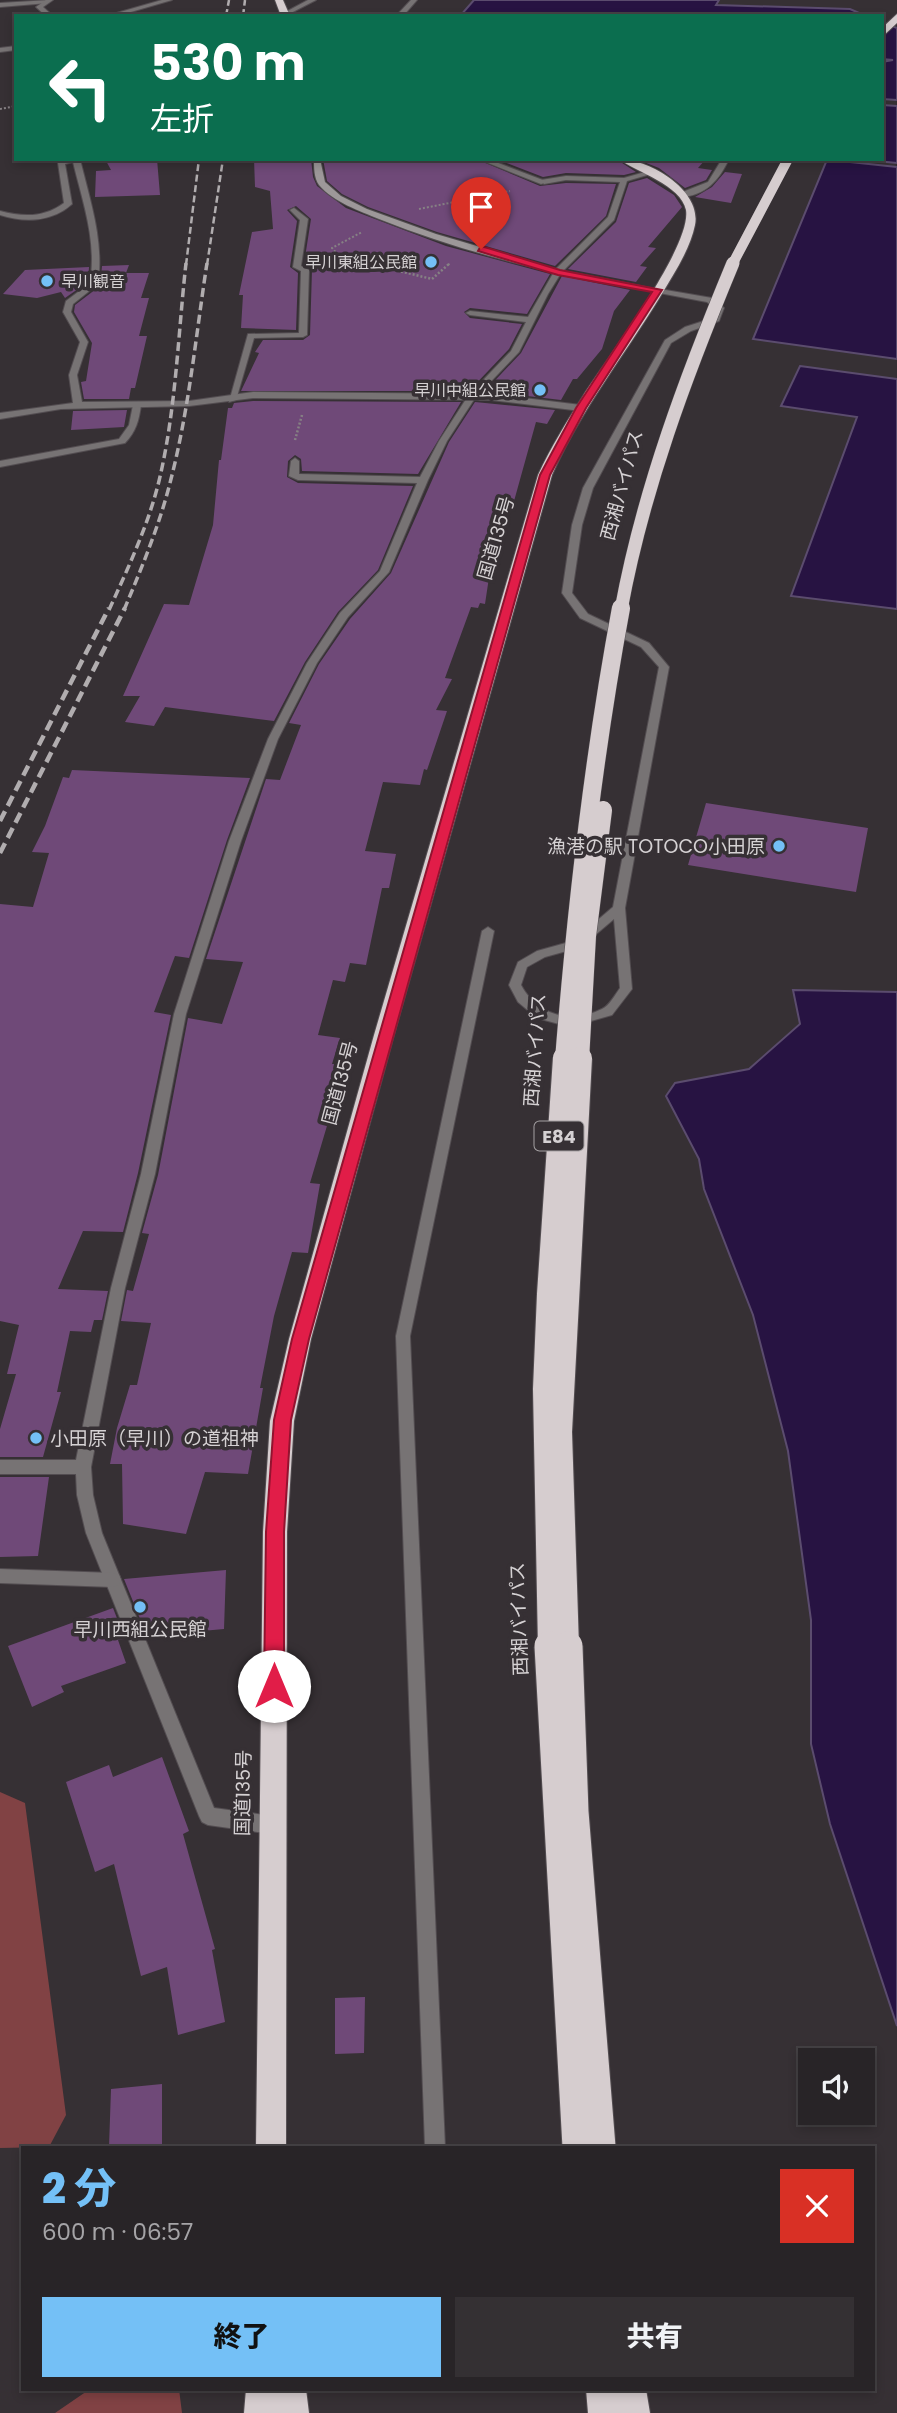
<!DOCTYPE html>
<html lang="ja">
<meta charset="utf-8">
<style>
body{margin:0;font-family:Poppins,"Noto Sans JP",sans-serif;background:#343033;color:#f1f3f6;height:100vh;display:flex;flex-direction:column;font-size:26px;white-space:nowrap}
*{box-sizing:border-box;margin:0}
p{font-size:23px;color:#a5a4a7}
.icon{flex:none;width:38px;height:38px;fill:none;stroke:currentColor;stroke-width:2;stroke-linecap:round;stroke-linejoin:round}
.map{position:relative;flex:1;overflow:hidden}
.drawer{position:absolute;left:21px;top:2146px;width:854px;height:245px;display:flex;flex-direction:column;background:#282427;border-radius:0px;box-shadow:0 4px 10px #0003,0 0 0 2px #444144}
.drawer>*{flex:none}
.banner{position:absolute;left:14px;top:14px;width:870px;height:147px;border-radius:0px;box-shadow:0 4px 10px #0003,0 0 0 2px #444144;background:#0b6e4f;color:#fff;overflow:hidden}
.controls{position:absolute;left:798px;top:2048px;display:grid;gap:14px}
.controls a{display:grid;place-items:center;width:77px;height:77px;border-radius:0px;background:#282427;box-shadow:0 4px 10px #0003,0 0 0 2px #444144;font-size:35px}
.pin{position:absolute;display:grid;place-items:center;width:60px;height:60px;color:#fff;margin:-72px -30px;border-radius:50% 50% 50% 0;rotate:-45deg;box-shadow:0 0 7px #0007}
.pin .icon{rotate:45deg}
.me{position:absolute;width:77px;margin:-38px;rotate:0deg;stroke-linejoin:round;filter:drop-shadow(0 0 5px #0008)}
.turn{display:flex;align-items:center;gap:24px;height:147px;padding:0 21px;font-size:32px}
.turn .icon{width:91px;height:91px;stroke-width:2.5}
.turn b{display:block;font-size:49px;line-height:60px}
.round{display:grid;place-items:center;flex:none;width:74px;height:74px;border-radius:0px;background:#343033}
.summary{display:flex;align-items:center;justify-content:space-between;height:119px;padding:0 21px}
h1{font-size:42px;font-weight:800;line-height:52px;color:#74c0f6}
.primary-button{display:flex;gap:14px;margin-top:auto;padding:14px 21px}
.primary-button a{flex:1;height:80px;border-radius:0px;background:#74c0f6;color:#111;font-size:28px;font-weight:800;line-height:80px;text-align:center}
.primary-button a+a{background:#343033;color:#f1f3f6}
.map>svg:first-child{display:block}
.forest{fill:#814244}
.water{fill:#271342;stroke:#5b4c6e;stroke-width:2}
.building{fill:#6f4978}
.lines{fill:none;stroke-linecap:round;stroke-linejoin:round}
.lane-casing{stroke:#534d51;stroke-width:2}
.street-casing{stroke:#534d51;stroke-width:2}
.secondary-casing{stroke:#534d51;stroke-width:2}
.highway-casing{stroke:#534d51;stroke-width:2}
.path-far1{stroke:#868184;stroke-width:2;stroke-dasharray:2 2;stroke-linecap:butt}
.path{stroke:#868184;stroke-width:2.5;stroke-dasharray:2 2;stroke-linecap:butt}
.lane{fill:#777374;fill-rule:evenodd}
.street{fill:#777374;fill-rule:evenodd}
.secondary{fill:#9d9899;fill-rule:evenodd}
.highway{fill:#d6cdcf;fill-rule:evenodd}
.rail-far2{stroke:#b1adaf;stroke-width:2.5;stroke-dasharray:7 3.5;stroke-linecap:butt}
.rail-far1{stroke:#b1adaf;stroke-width:3.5;stroke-dasharray:9 4.5;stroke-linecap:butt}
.rail{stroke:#b1adaf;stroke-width:4.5;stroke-dasharray:11 6;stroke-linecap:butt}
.highway-bridge-far4-casing{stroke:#534d51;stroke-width:10;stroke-linecap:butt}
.highway-bridge-far3-casing{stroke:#534d51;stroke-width:14;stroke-linecap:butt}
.highway-bridge-far2-casing{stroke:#534d51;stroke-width:19;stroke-linecap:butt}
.highway-bridge-far1-casing{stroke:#534d51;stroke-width:24;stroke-linecap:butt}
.highway-bridge-casing{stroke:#534d51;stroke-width:31;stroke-linecap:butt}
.highway-bridge-far4{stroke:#d6cdcf;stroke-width:10}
.highway-bridge-far3{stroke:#d6cdcf;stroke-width:13}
.highway-bridge-far2{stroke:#d6cdcf;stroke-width:18}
.highway-bridge-far1{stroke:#d6cdcf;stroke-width:22}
.highway-bridge{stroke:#d6cdcf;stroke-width:29}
.route{fill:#e11d48;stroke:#92132f;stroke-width:2}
.poi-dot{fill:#74c0f6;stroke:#363034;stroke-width:2.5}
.labels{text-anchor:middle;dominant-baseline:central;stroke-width:7;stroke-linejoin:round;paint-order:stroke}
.far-poi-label{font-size:16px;fill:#d5d1d3;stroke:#363034;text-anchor:end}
.shield{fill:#363034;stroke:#a5a1a3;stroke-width:2}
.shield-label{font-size:18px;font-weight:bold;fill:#d5d1d3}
.street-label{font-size:19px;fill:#d5d1d3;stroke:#363034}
.poi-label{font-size:19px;fill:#d5d1d3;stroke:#363034;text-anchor:end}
</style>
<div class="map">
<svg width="897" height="2413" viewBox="0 0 897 2413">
<rect width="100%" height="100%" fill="#363034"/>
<path class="forest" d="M0 1792 25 1803 66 2115 49 2147 0 2148Z
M90 2389H179L182 2413H55Z"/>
<path class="water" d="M474 0H719L716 5 850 9 866 16H460Z
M882 22 897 28V100L882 99V62L893 60 882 59Z
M882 105 897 106V163L856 159H882Z
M831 160 897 167V359L753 339 826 162Z
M800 366 897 379V609L791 596 857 417 781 406Z
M793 990 897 992V2026L830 1824 811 1744V1620L788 1451 753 1315 704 1189 699 1159 666 1096 675 1083 749 1069 800 1024Z"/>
<path class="building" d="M105 159H157L160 195 95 197 96 171 111 170Z
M254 159H311L313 177 317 186 346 208 446 246 550 274 527 314 470 308 464 312 470 318 522 324 509 349 469 391H241L259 353 255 352 263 340H303L310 335 312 270 304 264 311 219 296 206 287 210 297 221 290 267 298 273 296 330 241 328 243 295H239L252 232 273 229 270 191 255 187Z
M323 159H476L540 186 566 183 616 184 606 216 555 266 437 232 368 207 342 194 327 181Z
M496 159H616L636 172 624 175 566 173 543 177Z
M636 159H706L698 168 712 170 706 180 685 188 659 168Z
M725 172 742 174 731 203 695 197 712 187Z
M647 178 674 195 682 207 648 247 656 248 640 266 647 267 636 282 568 269 616 222 629 183Z
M129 265 126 273H149L141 298H149L139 336H147L135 388H131L129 399H84L81 382 86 381 92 343 74 312 75 305 100 286 102 266Z
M89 267 88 282 65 298 61 292 37 298 3 294 25 270Z
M562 276 630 290 614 311 602 349 577 379H573L561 400 485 391 521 353Z
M253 401 461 402 418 474 302 471 301 459 295 455 288 461 287 477 298 483 413 486 378 570 338 612 305 662 274 721 165 707 154 726 125 722 140 696H123L164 604 189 605 213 525 219 460H221L228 408H232L234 403Z
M475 402 555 410 547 424 536 422 511 512 499 511 485 604 480 603 478 608 471 607 445 678 452 679 436 710 447 711 427 770 424 769 420 785 383 782 365 851 396 854 389 888H382L366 965 350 963 345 982 333 980 318 1035 340 1038 332 1064H337L329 1109H332L310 1183 320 1184 308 1253 292 1252 274 1316 260 1388H263L248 1474 205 1472 186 1534 123 1524 122 1464H110L117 1428 130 1385H137L151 1323 121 1321 127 1290 133 1291 149 1234 142 1233 158 1175 188 1018 222 1024 243 962 206 959 266 779 280 780 301 725 289 723 319 664 350 619 391 573 449 442Z
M127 410 124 427 71 430 73 411Z
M72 770 250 778 227 840 189 958 175 956 154 1012 171 1015 138 1173 123 1232 83 1231 58 1289 108 1291 102 1320H94L91 1332 70 1331 57 1392H61L43 1457H0V1429L16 1374H7L19 1325 0 1321V904L33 907 49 853 32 852 45 826 63 777 69 778Z
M706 803 868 828 856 892 688 865Z
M0 1477H49L38 1556 0 1557Z
M226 1570 224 1629 147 1636 124 1579Z
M113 1608 125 1639 118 1640 126 1663 61 1686 64 1692 32 1707 8 1646Z
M162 1757 189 1831 183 1834 215 1949 212 1950 225 2022 178 2035 167 1967 141 1976 114 1864 95 1872 66 1782 109 1765 113 1777Z
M365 1997 364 2053 335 2054V1998Z
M162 2084V2147H109L111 2089Z"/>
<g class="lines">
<g class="lane-casing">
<path id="lane" d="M50 0 48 3 0 7V3Z
M16 46V50L0 52V48Z
M652 170 654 173 627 181 614 220 561 273 548 294 519 352 475 398 447 441 428 480 389 572 348 617 317 663 278 739 241 841 186 1014 155 1174 125 1288 91 1467 93 1495 102 1533 214 1808 272 1816 278 1819 281 1825 278 1831 272 1834 208 1825 202 1822 199 1816 86 1533 77 1495 76 1474H0V1460H76L111 1288 141 1174 174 1014 229 841 268 739 307 663 340 613 380 571 417 483 298 480 289 476 291 461 295 458 299 461V474L420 477 439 441 468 396 511 351 526 322 470 315 466 313 470 311 528 317 555 270 608 217 620 182 566 180 544 184 541 180 566 176 624 178Z
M294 208 308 219 301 266 309 270 307 335 303 337 254 338 236 400 229 402 248 334 299 333 301 271 293 267 300 220 290 210Z
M654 288 712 298 724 308 719 321 691 331 671 343 593 488 582 525 572 593 588 614 649 643 669 667 625 908 632 989 612 1015 570 1027 537 1018 518 1002 509 985 518 962 537 951 573 941 613 907 659 667 641 647 580 618 562 593 572 525 583 488 665 340 685 327 713 318 716 309 707 302 654 292ZM614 919 620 988C615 995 609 1006 602 1009 571 1025 537 1015 521 985L527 967 545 957 581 947Z
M137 402 141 405C139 420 136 432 125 443L0 467V461L119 439 129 425 133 405Z
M488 927 494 931 410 1336 445 2147H425L396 1336 482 931Z"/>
</g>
<g class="street-casing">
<path id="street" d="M46 0H53L43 7 53 16H46L36 7Z
M162 0H172L117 16H106Z
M308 0H316L287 15 282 14Z
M411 0H417L403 16H396Z
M67 159H80C90 201 104 240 98 284L73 304 71 312 88 342 77 375 82 402 189 401 253 392 491 394 581 405 585 408 581 411 491 400 253 398 189 406 61 409 0 419V413L73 403 69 375 80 342 63 312 66 301 90 283C97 241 83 203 73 162L65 164 72 204C52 222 25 223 0 215V211C23 217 44 218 64 203L58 163Z
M478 159H488L548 182 541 184Z
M722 159H729C719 180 706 196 680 197V193L708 182Z
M0 1569 113 1573 119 1575 121 1580 119 1585 113 1587 0 1583Z"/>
</g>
<g class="secondary-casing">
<path id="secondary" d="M314 159H320L325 182 341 196 367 209 436 234 558 270 661 290 657 292C562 276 469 255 379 219 360 211 333 202 319 185 314 178 314 168 314 159Z"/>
</g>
<g class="highway-casing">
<path id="highway" d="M275 0H283L290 16H281Z
M897 14V23L882 37V28Z
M619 159C649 159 702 190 695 225 690 250 673 275 660 297 624 356 580 411 552 475L394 1035 311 1339 294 1421 287 1532 286 2147H256L263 1532 270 1421 289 1339 374 1035 538 475C551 447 567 421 583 396 605 361 692 247 686 210 681 185 636 172 619 159Z
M246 2389H306L309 2413H244Z
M586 2389H646L650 2413H588Z"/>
</g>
<path class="path-far1" d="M0 109 16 106
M419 209 510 191
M338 255 332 248 362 232
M322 264 338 255 372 265
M448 265 450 263"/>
<path class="path" d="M366 263 432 279 450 263
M295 440 302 415"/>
<use href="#lane" class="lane"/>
<use href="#street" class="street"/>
<use href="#secondary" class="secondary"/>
<use href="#highway" class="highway"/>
<path class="rail-far2" d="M226 16 229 0
M243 16 245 0
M186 265 199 159
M207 265 223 159"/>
<path class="rail-far1" d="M109 610C128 568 148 526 159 481 176 410 178 335 186 263
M124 610C142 567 160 524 171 479 189 409 196 335 207 263"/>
<path class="rail" d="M0 821 109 608
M0 853 125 608"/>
<g class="highway-bridge-far4-casing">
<path id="highway-bridge-far4" d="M732 265 788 159"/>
</g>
<g class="highway-bridge-far3-casing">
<path id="highway-bridge-far3" d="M621 610C643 490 686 376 733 263"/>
</g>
<g class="highway-bridge-far2-casing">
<path id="highway-bridge-far2" d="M564 1060C576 908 593 758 621 608
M580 1060 587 936 603 810"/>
</g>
<g class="highway-bridge-far1-casing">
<path id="highway-bridge-far1" d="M549 1647 544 1389 548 1294 564 1058
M568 1647 561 1432 581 1058"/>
</g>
<g class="highway-bridge-casing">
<path id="highway-bridge" d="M549 1646 577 2147
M568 1646 574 1812 601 2147"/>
</g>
<use href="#highway-bridge-far4" class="highway-bridge-far4"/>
<use href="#highway-bridge-far3" class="highway-bridge-far3"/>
<use href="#highway-bridge-far2" class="highway-bridge-far2"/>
<use href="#highway-bridge-far1" class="highway-bridge-far1"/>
<use href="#highway-bridge" class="highway-bridge"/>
</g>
<path class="route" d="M481 246 560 270 662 290 586 408 550 475 309 1339 291 1420 284 1532V1686L281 1692 274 1695 267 1692 264 1686 266 1532 274 1420 292 1339 540 475 576 408 652 292 558 275 478 251Z"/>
<g class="poi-dot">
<circle cx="431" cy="262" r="7"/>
<circle cx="47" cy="281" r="7"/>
<circle cx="540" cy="390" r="7"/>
<circle cx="779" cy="846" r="7"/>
<circle cx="36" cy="1438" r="7"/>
<circle cx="140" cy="1607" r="7"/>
</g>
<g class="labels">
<g class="far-poi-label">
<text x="417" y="262">早川東組公民館</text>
<text x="61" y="281" text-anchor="start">早川観音</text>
<text x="526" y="390">早川中組公民館</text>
</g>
<rect class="shield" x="534.5" y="1121.5" width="49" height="29" rx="5"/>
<g class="shield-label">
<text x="559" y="1136">E84</text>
</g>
<g class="street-label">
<text transform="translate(622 485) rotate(-75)">西湘バイパス</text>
<text transform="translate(496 538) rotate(-74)">国道135号</text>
<text transform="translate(535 1050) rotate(-86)">西湘バイパス</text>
<text transform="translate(340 1083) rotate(-75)">国道135号</text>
<text transform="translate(519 1619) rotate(-92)">西湘バイパス</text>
<text transform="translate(243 1793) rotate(-89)">国道135号</text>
</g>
<g class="poi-label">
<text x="765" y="846">漁港の駅 TOTOCO小田原</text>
<text x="50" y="1438" text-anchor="start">小田原（早川）の道祖神</text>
<text x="140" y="1629" text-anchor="middle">早川西組公民館</text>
</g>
</g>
</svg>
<div class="controls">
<a><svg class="icon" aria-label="sound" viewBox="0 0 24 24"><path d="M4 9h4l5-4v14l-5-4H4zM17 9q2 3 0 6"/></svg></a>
</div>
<div class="pin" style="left:481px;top:249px;background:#d93025"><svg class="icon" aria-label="arrive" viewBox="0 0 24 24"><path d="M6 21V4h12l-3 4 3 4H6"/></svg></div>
<svg class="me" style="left:274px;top:1686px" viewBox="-20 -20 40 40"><circle r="19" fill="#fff"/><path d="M0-13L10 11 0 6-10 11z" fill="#e11d48"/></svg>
<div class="banner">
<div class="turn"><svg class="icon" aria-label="left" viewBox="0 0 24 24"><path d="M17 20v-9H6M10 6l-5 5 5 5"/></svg><div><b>530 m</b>左折</div></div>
</div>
<section class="drawer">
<div class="summary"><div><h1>2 分</h1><p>600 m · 06:57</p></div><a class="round" style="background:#d93025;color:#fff"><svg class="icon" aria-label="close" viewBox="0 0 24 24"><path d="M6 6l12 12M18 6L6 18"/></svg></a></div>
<div class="primary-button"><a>終了</a><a>共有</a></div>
</section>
</div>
